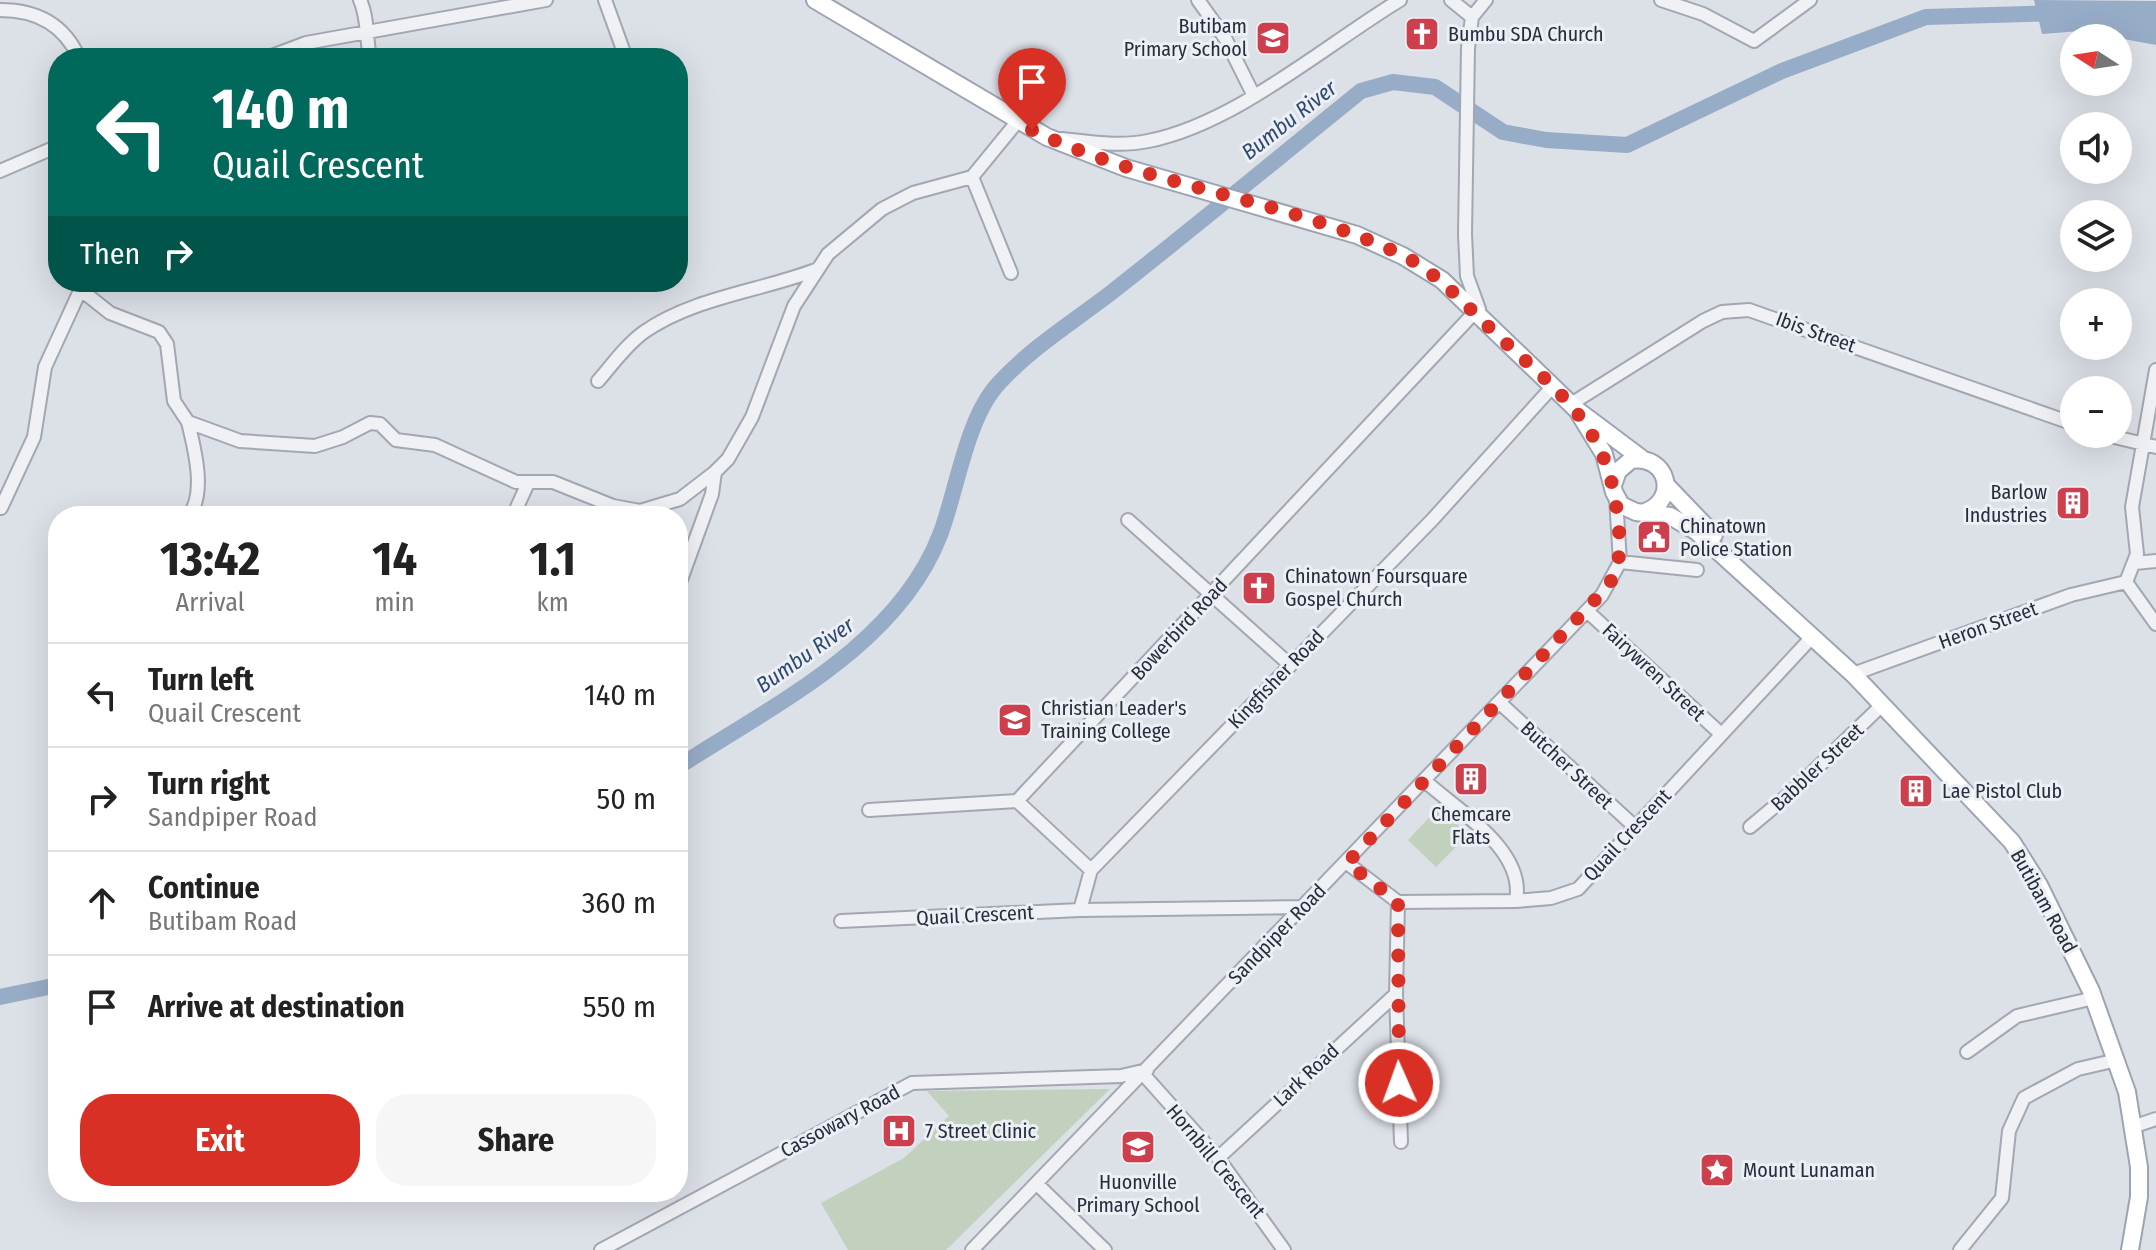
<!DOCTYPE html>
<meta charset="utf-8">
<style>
body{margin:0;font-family:"Fira Sans Condensed",sans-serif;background:#f6f6f6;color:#222;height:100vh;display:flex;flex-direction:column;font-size:30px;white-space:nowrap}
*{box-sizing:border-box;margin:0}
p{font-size:26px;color:#767676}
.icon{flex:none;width:44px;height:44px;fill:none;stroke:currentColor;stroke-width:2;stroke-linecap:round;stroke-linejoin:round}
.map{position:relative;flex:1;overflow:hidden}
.drawer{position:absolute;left:48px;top:506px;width:640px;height:696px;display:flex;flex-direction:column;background:#fff;border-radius:32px;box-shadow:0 8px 32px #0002}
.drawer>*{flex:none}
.hud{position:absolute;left:48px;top:48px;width:640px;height:244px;border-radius:32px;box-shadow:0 8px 32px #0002;background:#00695c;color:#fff;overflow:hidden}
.needle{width:52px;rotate:282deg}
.buttons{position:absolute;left:2060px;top:24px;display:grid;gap:16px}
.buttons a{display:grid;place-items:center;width:72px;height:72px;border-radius:50%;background:#fff;box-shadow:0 8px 32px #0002;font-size:40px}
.pin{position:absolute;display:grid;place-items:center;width:68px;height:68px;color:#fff;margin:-82px -34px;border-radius:50% 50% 50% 0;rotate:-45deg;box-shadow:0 0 8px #0007}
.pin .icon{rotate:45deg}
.me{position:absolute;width:88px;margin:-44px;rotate:358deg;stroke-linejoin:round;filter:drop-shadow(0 0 6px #0008)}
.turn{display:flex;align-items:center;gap:28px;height:168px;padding:0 32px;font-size:36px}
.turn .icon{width:104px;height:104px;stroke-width:2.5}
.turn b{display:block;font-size:56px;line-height:68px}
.then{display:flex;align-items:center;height:76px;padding:0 32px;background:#0003;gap:16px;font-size:30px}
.eta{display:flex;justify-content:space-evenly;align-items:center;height:136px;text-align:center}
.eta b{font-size:48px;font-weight:700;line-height:56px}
.action{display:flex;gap:16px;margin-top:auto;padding:16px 32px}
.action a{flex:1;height:92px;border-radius:32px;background:#d93025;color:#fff;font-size:32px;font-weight:700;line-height:92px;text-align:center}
.action a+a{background:#f6f6f6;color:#222}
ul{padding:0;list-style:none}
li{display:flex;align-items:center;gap:24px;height:104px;padding:0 32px;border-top:2px solid #e0e0e0}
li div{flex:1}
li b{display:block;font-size:30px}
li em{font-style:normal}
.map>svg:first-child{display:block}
.green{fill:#c1d1bd}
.water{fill:#97acc7}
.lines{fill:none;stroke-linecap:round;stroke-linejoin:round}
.river{stroke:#97acc7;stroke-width:16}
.minor-casing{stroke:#a2a7b1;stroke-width:16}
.major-casing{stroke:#9ca4b2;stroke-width:20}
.minor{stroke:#eff1f5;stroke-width:12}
.major{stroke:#fff;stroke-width:16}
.route{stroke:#d93025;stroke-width:14;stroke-dasharray:0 25.2}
.labels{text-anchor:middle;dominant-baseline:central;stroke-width:6;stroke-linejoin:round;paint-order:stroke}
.poi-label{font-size:20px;fill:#262d3d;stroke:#eceff4;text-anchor:start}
.street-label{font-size:20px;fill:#262d3d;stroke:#eceff4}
.water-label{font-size:22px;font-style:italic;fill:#304a71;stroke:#eceff4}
</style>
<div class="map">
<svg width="2156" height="1250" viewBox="0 0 2156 1250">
<rect width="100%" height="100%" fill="#dce0e7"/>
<path class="green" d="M1439 807 1468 835 1436 867 1408 840Z
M1110 1089 946 1250H848L821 1203 904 1158 949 1116 927 1091Z"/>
<path class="water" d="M2034 0 2156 1V45L2080 31 2042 34Z"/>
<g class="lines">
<path class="river" d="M678 767C773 705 897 646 940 535 957 491 966 418 999 383 1032 347 1073 322 1112 292 1196 226 1278 158 1361 91L1393 82 1435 87 1503 132 1546 140 1627 145 1782 71 1926 17 2058 13
M0 997 58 985"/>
<g class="minor-casing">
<path id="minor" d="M360 0C368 17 366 38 370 58
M605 0 626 58
M1198 0 1225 38 1253 94
M1451 0 1472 17
M1661 0 1703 14 1754 41 1810 0
M0 10C36 10 64 24 79 58
M266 58 306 43 546 0
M1062 139C1091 142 1119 147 1148 141 1235 124 1324 46 1400 0
M0 171 58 146
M972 177 1011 273
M81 290 110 313 159 332 167 344 174 401 188 422 240 441 315 446 343 437 370 423 380 424 396 440 435 445 516 482H553L613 506 640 511 680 499 715 472
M1479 309 1467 276 1465 234 1468 48 1472 17 1486 0
M2156 370 2132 507 2137 554 2126 582 2156 624
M598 381C612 365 626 345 644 332 694 297 762 291 818 269
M1571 404 1703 321 1722 312 1749 310 2074 424
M188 422C194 447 207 495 188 516
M2102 434 2156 447
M1 508 34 437 45 367 84 282
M513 516 528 483
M1128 520 1289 664
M1620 562 1697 570
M2135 563 2156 561
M678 588 712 494 715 472 728 459 752 417 794 306 828 254 882 209 913 193 972 177 1017 122
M1587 611 1721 734
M1853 674 2071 595 2126 582
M1500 703 1634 826
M1425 781C1458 811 1526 850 1516 901
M1017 801 1091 870
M869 810 1017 801 1474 313
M1750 827 1793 791 1882 705
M1347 863 1398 902 1516 901 1551 898 1578 889 1813 636
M1398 902 1396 994 1401 1142
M1080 910 1091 870 1433 519 1553 386
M841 921 1080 910 1301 907
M1967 1052 2017 1016 2094 998
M1144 1075 1218 1158 1284 1250
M2135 1126 2156 1119
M1218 1158 1396 994
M1038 1185 1105 1250
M601 1250 912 1083 1121 1076 1147 1070
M972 1250 1602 595 1620 562 1616 498
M1960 1250 2002 1198 2009 1131 2024 1098 2078 1069 2117 1060"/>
</g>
<g class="major-casing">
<path id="major" d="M815 0 1047 137 1126 168 1357 235 1403 256 1442 280 1577 410 1641 458
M1577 410 1604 454 1614 492 1621 505 1636 512 1670 516 1696 531 1853 674 2012 842 2039 885 2091 991 2127 1092 2139 1167V1197L2130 1250
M1613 485 1618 471 1631 460C1667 454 1680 499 1645 512
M1667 486 1714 535"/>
</g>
<use href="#minor" class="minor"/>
<use href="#major" class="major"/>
</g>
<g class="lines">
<path class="route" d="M1032 130C1149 187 1283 198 1400 254 1437 272 1463 303 1493 331 1559 393 1610 425 1618 522 1621 546 1621 565 1608 586L1347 863 1398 902 1399 1083"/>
</g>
<defs>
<g id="church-square" transform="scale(1.8)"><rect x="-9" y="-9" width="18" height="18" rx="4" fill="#ce3f4e" stroke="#eceff4"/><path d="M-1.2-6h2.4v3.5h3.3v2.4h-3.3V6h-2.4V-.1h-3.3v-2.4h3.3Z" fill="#fff"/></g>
<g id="school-square" transform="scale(1.8)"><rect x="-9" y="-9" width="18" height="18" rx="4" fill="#ce3f4e" stroke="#eceff4"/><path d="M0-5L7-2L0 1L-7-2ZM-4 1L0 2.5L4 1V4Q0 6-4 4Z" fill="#fff"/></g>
<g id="building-square" transform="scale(1.8)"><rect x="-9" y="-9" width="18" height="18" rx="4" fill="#ce3f4e" stroke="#eceff4"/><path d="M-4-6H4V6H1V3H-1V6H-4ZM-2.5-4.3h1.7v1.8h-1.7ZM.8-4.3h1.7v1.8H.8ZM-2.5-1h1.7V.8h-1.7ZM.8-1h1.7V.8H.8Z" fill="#fff"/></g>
<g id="civic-square" transform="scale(1.8)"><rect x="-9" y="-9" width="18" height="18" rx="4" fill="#ce3f4e" stroke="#eceff4"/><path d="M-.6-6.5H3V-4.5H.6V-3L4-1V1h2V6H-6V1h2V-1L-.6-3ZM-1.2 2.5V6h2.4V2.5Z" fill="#fff"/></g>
<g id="university-square" transform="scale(1.8)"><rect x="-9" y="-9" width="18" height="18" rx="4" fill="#ce3f4e" stroke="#eceff4"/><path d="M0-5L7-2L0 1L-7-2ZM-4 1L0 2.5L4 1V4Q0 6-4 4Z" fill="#fff"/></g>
<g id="hospital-square" transform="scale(1.8)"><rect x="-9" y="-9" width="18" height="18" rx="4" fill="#ce3f4e" stroke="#eceff4"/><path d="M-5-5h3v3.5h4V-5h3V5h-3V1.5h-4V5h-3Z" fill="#fff"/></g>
<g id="sight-square" transform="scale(1.8)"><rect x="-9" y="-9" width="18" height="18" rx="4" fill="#ce3f4e" stroke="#eceff4"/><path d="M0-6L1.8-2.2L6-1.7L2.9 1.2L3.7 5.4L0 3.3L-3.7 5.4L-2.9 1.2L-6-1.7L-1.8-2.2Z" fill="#fff"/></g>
</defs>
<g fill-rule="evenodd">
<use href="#church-square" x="1422" y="34"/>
<use href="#school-square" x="1273" y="38"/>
<use href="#building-square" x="2073" y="503"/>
<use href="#civic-square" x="1654" y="537"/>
<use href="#church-square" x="1259" y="588"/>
<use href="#university-square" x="1015" y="720"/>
<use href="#building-square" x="1471" y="779"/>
<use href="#building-square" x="1916" y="791"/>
<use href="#hospital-square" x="899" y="1131"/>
<use href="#school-square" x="1138" y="1147"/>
<use href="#sight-square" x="1717" y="1170"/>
</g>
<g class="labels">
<g class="poi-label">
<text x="1247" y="26" text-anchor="end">Butibam<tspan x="1247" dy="23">Primary School</tspan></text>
<text x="1448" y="34">Bumbu SDA Church</text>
<text x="2047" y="492" text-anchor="end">Barlow<tspan x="2047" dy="23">Industries</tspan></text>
<text x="1680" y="526">Chinatown<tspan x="1680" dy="23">Police Station</tspan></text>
<text x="1285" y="576">Chinatown Foursquare<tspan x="1285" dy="23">Gospel Church</tspan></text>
<text x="1041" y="708">Christian Leader's<tspan x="1041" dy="23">Training College</tspan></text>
<text x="1942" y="791">Lae Pistol Club</text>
<text x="1471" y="814" text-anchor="middle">Chemcare<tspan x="1471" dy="23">Flats</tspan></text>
<text x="925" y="1131">7 Street Clinic</text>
<text x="1743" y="1170">Mount Lunaman</text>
<text x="1138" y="1182" text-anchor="middle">Huonville<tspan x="1138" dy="23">Primary School</tspan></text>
</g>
<g class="street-label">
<text transform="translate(1816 332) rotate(20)">Ibis Street</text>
<text transform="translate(1988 625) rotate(-20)">Heron Street</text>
<text transform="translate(1179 629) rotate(-47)">Bowerbird Road</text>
<text transform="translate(1654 672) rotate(43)">Fairywren Street</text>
<text transform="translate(1276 679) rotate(-46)">Kingfisher Road</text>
<text transform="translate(1567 765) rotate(43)">Butcher Street</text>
<text transform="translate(1817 767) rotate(-43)">Babbler Street</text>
<text transform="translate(1627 835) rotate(-47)">Quail Crescent</text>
<text transform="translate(2044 901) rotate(61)">Butibam Road</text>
<text transform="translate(975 915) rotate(-3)">Quail Crescent</text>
<text transform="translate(1277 934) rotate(-46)">Sandpiper Road</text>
<text transform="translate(1306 1075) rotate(-43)">Lark Road</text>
<text transform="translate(840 1121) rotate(-28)">Cassowary Road</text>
<text transform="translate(1216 1161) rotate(50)">Hornbill Crescent</text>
</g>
<g class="water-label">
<text transform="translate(1289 120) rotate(-38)">Bumbu River</text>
<text transform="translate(805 655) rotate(-35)">Bumbu River</text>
</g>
</g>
</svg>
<div class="buttons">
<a><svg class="needle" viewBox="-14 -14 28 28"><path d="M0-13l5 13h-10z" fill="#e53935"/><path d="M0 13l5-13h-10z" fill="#767676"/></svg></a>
<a><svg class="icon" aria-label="sound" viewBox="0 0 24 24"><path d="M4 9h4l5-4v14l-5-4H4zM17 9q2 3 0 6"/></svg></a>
<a><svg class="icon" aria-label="layers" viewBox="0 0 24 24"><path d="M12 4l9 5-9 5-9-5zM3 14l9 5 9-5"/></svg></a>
<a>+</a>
<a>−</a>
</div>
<div class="pin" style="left:1032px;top:130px;background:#d93025"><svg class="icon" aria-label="arrive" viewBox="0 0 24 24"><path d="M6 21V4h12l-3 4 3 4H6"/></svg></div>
<svg class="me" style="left:1399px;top:1083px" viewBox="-20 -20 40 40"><circle r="17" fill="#d93025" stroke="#fff" stroke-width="3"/><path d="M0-11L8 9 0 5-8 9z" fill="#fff"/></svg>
<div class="hud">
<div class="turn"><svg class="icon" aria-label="left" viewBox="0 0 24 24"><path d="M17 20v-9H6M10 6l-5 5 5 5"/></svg><div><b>140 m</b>Quail Crescent</div></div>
<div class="then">Then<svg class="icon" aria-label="right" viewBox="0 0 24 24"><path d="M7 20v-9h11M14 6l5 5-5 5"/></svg></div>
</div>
<section class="drawer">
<div class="eta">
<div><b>13:42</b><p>Arrival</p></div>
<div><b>14</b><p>min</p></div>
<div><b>1.1</b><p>km</p></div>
</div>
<ul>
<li><svg class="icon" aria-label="left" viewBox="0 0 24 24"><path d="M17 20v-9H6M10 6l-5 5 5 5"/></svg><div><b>Turn left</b><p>Quail Crescent</p></div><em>140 m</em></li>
<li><svg class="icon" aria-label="right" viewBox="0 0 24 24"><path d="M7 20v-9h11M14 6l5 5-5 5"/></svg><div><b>Turn right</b><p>Sandpiper Road</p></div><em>50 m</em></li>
<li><svg class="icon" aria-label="ahead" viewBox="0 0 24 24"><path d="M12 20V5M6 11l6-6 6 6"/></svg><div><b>Continue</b><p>Butibam Road</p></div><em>360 m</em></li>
<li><svg class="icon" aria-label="arrive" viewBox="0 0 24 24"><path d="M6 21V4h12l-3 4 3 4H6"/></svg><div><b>Arrive at destination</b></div><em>550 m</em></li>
</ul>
<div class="action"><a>Exit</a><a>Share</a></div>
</section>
</div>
